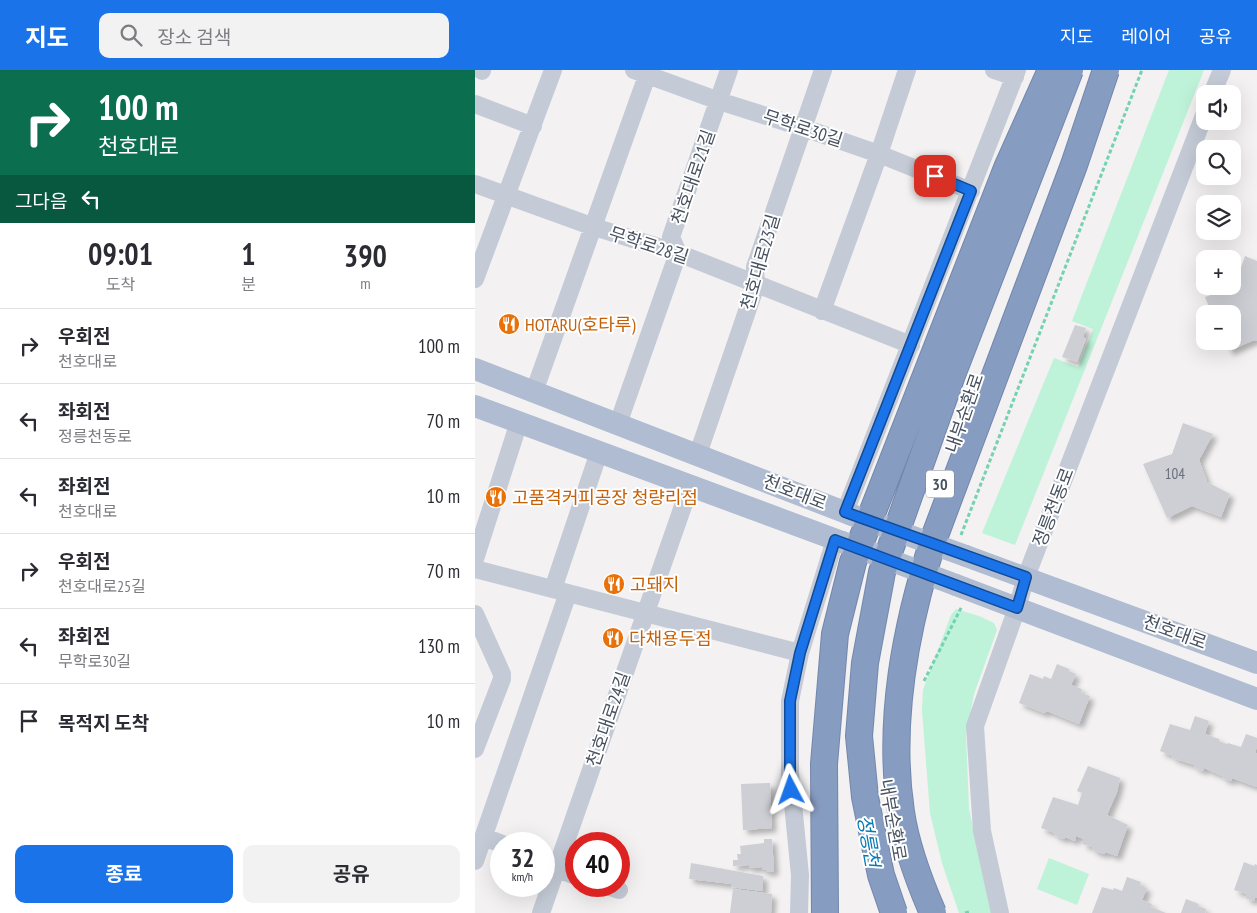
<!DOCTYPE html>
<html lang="ko">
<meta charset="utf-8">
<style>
body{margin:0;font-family:"PT Sans Narrow","Noto Sans KR",sans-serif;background:#f2f2f3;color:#2b2b33;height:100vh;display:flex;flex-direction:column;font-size:19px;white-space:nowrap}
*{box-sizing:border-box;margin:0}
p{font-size:16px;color:#7c7c81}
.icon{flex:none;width:28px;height:28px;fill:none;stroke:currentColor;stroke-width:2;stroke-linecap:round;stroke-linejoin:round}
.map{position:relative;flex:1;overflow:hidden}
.panel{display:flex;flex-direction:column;background:#fff;width:475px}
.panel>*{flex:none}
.banner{background:#0b6e4f;color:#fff;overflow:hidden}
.controls{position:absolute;left:721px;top:15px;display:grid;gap:10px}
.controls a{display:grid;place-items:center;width:45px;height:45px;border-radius:10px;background:#fff;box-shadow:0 5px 20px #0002;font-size:25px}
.speed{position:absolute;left:15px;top:762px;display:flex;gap:10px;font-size:25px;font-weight:700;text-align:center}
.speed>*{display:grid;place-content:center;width:65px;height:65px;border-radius:50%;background:#fff;box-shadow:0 5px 20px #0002;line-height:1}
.speed small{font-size:12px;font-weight:400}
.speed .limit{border:8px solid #d22;background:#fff;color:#111}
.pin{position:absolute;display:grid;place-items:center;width:42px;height:42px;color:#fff;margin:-21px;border-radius:10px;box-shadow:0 2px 8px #0006}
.me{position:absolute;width:55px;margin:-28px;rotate:356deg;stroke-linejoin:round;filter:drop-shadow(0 0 4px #0008)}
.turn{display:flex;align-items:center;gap:18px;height:105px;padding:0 15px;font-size:22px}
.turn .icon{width:65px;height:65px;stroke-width:2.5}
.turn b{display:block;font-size:35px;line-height:42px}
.then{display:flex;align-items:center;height:48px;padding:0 15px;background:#0003;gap:10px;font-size:19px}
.eta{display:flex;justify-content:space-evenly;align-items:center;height:85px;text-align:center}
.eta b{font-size:30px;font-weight:700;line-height:35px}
.primary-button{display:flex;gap:10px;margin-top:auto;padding:10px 15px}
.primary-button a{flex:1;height:58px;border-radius:10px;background:#1a73e8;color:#fff;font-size:20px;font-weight:700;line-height:58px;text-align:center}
.primary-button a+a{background:#f2f2f3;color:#2b2b33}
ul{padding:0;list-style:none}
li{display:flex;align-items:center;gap:15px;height:75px;padding:0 15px;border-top:1px solid #e1e1e2}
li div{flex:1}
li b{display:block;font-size:19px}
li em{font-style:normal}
header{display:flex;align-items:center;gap:30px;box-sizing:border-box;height:70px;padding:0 25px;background:#1a73e8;color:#fff}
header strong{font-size:24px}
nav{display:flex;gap:28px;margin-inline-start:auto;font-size:18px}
.search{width:350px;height:45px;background:#f2f2f3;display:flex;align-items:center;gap:12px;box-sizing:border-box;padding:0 18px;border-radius:10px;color:#7c7c81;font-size:19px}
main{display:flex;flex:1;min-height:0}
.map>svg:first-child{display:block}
.green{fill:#bef2d9}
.pier{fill:#f3f1f1}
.building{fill:#cdcfd5;filter:url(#shadow)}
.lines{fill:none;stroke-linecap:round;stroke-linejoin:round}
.path{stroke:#74d2b0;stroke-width:3;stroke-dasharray:4 2.5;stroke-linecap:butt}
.minor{stroke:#c4cbd6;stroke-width:18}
.major{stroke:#afbcd1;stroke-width:22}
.highway-bridge-casing{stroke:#7287ad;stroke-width:28;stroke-linecap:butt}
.major-bridge{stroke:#afbcd1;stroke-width:22}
.highway-bridge{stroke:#879cc1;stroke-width:26}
.route-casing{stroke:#114b97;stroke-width:12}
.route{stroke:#1a73e8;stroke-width:9}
.labels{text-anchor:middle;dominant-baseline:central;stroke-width:4;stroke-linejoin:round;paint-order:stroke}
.number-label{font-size:15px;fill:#69707c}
.shield{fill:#fff;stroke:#7f858f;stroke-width:1}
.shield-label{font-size:16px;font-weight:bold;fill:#48515f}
.street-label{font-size:18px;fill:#48515f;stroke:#fff}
.food-label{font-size:18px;fill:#c56008;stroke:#fff;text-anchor:start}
.water-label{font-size:19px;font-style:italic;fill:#057ab5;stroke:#fff}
</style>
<header>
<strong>지도</strong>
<div class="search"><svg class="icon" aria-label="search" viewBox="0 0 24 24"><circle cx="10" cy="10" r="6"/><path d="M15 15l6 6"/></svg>장소 검색</div>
<nav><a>지도</a><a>레이어</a><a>공유</a></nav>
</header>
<main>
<section class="panel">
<div class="banner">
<div class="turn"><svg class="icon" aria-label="right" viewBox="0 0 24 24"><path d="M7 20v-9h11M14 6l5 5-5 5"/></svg><div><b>100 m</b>천호대로</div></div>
<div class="then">그다음<svg class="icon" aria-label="left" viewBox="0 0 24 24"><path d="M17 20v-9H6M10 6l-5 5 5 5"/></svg></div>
</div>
<div class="eta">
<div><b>09:01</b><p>도착</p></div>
<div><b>1</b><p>분</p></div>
<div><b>390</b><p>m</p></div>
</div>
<ul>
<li><svg class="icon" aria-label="right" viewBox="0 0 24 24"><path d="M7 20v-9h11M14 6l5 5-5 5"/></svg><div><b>우회전</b><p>천호대로</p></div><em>100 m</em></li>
<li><svg class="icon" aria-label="left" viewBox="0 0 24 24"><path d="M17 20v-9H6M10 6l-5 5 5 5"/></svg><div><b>좌회전</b><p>정릉천동로</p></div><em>70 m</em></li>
<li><svg class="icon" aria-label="left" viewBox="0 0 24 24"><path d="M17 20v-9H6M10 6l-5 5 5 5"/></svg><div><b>좌회전</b><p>천호대로</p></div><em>10 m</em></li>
<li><svg class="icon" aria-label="right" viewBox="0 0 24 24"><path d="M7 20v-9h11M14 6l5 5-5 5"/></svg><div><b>우회전</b><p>천호대로25길</p></div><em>70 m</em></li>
<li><svg class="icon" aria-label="left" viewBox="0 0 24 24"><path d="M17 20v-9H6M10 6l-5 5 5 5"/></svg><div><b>좌회전</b><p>무학로30길</p></div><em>130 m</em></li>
<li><svg class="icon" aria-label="arrive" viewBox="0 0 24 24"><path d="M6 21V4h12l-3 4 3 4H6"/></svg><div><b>목적지 도착</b></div><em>10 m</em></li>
</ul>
<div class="primary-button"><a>종료</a><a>공유</a></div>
</section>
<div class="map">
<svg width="782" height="843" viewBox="0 0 782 843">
<defs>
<filter id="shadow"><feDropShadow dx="4.5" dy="4.5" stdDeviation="2.5" flood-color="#0004"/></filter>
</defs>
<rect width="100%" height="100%" fill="#f3f1f1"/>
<path class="green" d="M694 0H729L540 475 507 463 579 288 603 297 618 259 597 251Z
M481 539 504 546 519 553 522 560 499 624 491 665 494 739 517 843H484L467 793 455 743 447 641 448 620 476 545Z
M574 788 614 804 602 835 562 819Z"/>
<path class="pier" d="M563 0H649L606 126 589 120 466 447 484 454 456 529 442 524 426 615 448 843H405L400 831 380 745 373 669 375 615 382 561 395 506 370 497 398 420 419 429 540 101Z"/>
<path class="building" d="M770 186 782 191V271L779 270 754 281 750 271H758V244H737L730 227 759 217Z
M600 255 611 258 608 267 611 269 602 292 587 287Z
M708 353 738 364 724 390 732 412 755 424 746 447 717 436 692 448 668 394 697 384Z
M582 594 594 599V601L601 604 596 615 607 619 606 623 615 626 604 654 572 641 569 643 544 633 555 604 568 609 569 606 576 609Z
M720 646 734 651 730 664 744 669V671L752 674 753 673 766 677 771 664 782 668V676L780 683 782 684V717L757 708 756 711 747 708 748 706 729 698 728 701 719 697 720 695 697 688 698 686 685 681 695 654 715 660Z
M613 696 645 708 642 722 632 745 653 755 642 786 630 782 629 784 617 780 618 777 607 774 609 769 601 766 600 771 590 767 589 769 579 765 580 763 566 758 578 727 603 735 607 723 602 721Z
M295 713 297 758 268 760 266 714Z
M289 769H297L299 801 291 802V800H287V797L274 798V795L258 796V790H263L262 784H266L265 776 289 773Z
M769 792 779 796 780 794 782 795V828L780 827 779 831 770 828 772 824 759 820Z
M216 793 288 806V821L256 817 257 814 214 809Z
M652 807 666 812 665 815 672 818 667 830 677 834 676 837 691 843H617L627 817 638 820 639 818 647 821Z
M258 819 297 824 296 843H255Z
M711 829 724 834 723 836 731 839 730 843H706Z"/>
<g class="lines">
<path class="path" d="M486 465 667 0
M449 611 487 536
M490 843 494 842V843"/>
<path class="minor" d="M159 0 244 31 329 58 404 84 496 121
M519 0 540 7
M7 1V0
M737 24 747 0
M0 34 58 56
M0 114 119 157 203 183 436 275
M0 209 78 0
M347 241 404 84 432 0
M59 322 174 0
M143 354 203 183 196 167 254 0
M223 384 281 215 280 197 348 0
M370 442 542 0
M0 489 44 352
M0 499 325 583
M78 519 124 382
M0 544 27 604V609L0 679
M9 767 27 774
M69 790 88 801 101 806
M0 791 93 523
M132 816 144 820
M66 843 215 416
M324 843 325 805 315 703V631L325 583 360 470
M525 843 507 761 500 656 542 538 551 507 730 43"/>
<path class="major" d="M0 299 377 445
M0 336 367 472
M491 486 782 593
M481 515 782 629"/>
<g class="highway-bridge-casing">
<path id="highway-bridge" d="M350 843 349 694 360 564 378 492 532 98 576 0
M419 843 406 805 390 727 384 666 390 593 407 502 477 305 595 0
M458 843C444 811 431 776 426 742 412 650 431 555 459 468L599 95 631 0"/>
</g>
<path class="major-bridge" d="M377 445 491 486
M367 472 481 515"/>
<use href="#highway-bridge" class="highway-bridge"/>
</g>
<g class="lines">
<g class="route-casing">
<path id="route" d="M316 720 315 703V631L325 583 360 470 542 538 551 507 370 442 496 121 460 106"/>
</g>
<use href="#route" class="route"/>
</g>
<defs>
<g id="restaurant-disc" transform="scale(1.125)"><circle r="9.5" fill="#e8710a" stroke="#fff"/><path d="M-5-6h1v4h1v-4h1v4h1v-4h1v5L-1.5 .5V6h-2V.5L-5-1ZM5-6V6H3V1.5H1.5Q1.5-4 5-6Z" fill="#fff"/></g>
</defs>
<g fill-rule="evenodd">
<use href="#restaurant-disc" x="34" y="254"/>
<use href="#restaurant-disc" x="21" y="427"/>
<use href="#restaurant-disc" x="139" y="514"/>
<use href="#restaurant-disc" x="138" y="568"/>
</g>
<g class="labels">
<g class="number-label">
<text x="700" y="403">104</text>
</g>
<rect class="shield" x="451" y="400.5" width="28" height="27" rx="4"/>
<g class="shield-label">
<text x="465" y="414">30</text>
</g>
<g class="street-label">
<text transform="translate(328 58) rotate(18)">무학로30길</text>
<text transform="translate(218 107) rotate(-71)">천호대로21길</text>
<text transform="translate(174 175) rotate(18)">무학로28길</text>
<text transform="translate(285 192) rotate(-74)">천호대로23길</text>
<text transform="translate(489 343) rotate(-71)">내부순환로</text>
<text transform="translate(320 422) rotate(21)">천호대로</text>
<text transform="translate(578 437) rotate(-69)">정릉천동로</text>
<text transform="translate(700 562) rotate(20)">천호대로</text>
<text transform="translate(133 649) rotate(-71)">천호대로24길</text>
<text transform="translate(418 750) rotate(80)">내부순환로</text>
</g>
<g class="food-label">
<text x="50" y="254">HOTARU(호타루)</text>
<text x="37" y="427">고품격커피공장 청량리점</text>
<text x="155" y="514">고돼지</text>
<text x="154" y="568">다채용두점</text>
</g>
<g class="water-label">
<text transform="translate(394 771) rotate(80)">정릉천</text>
</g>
</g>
</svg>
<div class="controls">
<a><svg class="icon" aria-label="sound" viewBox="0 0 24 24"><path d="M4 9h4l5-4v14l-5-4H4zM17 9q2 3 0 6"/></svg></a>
<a><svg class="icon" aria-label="search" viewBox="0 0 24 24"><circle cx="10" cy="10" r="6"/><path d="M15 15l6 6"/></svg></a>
<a><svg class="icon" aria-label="layers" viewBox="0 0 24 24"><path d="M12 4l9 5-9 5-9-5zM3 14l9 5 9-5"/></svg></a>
<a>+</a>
<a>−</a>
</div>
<div class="speed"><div>32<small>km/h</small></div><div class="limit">40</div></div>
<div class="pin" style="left:460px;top:106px;background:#d93025"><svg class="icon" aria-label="arrive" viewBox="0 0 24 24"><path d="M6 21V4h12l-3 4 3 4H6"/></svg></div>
<svg class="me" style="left:316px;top:720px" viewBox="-20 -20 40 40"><path d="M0-17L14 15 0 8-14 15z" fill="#1a73e8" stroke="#fff" stroke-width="4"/></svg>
</div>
</main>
